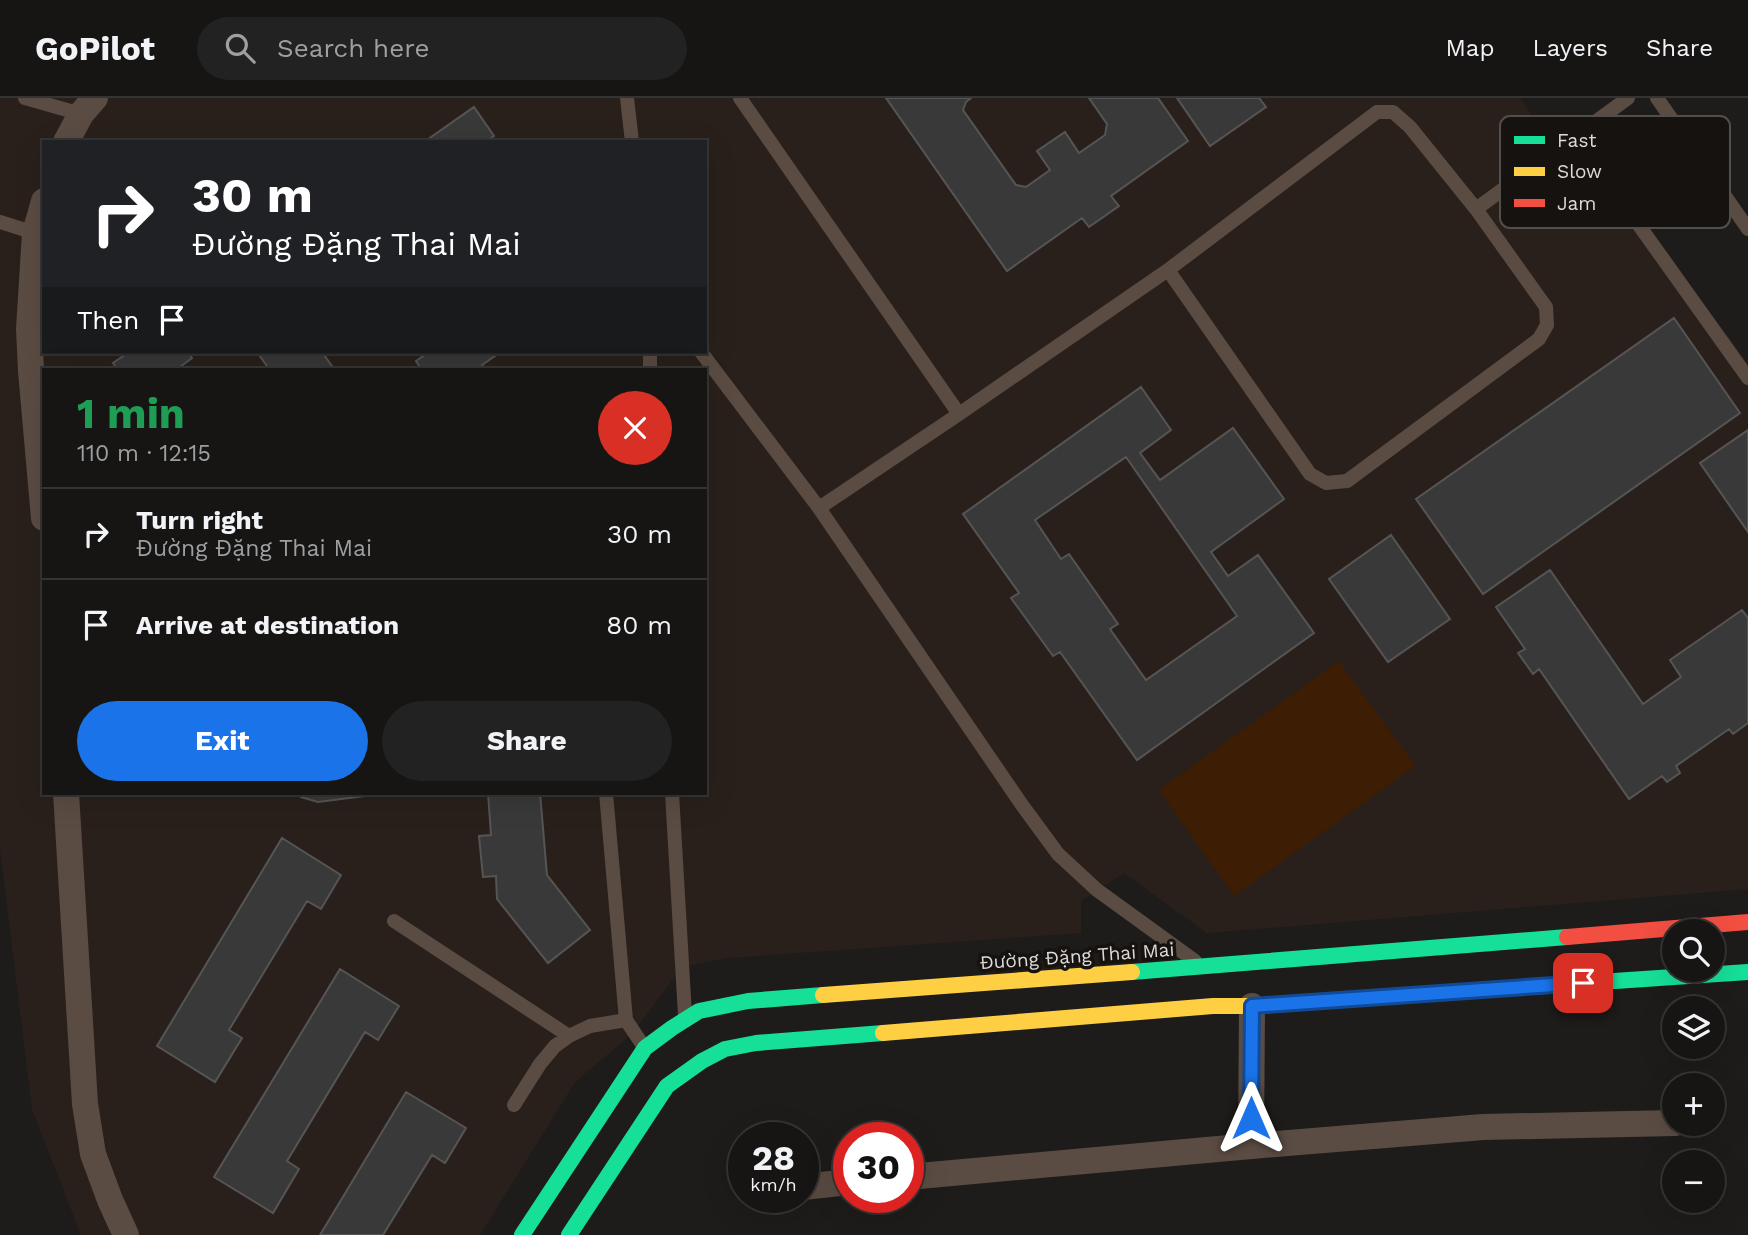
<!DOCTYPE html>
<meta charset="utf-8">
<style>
body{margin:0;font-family:"Work Sans",sans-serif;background:#232222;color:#f1f3f6;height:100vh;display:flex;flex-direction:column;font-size:26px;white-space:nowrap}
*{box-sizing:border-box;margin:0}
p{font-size:23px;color:#9e9fa0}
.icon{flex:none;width:38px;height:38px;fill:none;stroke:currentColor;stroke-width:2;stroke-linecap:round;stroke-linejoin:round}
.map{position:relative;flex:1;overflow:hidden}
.drawer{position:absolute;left:42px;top:270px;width:665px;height:427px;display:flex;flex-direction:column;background:#161514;border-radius:0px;box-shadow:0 7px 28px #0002,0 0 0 2px #353434}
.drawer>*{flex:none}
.banner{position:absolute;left:42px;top:42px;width:665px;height:214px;border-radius:0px;box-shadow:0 7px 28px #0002,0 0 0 2px #353434;background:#202124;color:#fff;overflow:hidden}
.buttons{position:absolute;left:1662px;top:821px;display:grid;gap:14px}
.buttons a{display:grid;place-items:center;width:63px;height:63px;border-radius:50%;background:#161514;box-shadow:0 7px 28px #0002,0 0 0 2px #353434;font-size:35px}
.speed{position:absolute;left:728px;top:1024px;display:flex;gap:14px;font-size:35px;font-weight:700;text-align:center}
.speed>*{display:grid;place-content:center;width:91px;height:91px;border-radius:50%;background:#161514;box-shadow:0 7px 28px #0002,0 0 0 2px #353434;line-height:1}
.speed small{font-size:18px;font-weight:400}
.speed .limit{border:10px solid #d22;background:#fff;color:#111}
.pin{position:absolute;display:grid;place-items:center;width:60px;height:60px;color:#fff;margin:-30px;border-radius:14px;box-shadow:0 4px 10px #0006}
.me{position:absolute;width:77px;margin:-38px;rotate:0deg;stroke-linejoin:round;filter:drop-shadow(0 0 5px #0008)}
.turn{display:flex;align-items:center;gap:24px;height:147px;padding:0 35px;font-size:32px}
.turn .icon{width:91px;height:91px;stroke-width:2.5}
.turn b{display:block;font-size:49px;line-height:60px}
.then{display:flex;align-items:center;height:66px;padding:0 35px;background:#0003;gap:14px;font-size:26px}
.round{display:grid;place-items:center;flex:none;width:74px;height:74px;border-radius:37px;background:#232222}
.head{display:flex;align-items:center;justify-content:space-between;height:119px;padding:0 35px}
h1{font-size:42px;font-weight:700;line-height:52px;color:#1e9e55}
.button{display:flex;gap:14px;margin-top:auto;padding:14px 35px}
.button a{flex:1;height:80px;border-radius:42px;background:#1a73e8;color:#fff;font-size:28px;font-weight:700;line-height:80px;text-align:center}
.button a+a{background:#232222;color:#f1f3f6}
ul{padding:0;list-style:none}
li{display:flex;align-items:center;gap:21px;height:91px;padding:0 35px;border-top:2px solid #353434}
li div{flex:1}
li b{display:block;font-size:26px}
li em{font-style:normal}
header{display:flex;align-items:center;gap:42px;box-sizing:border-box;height:98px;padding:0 35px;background:#161514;border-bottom:2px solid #353434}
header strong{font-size:33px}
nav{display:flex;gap:38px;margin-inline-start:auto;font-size:24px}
.search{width:490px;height:63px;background:#232222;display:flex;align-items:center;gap:18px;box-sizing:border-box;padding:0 24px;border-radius:38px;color:#9e9fa0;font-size:26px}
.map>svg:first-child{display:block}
.built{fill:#29201b;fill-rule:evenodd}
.green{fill:#3d1d04}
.building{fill:#3a3939;stroke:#565555;stroke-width:2;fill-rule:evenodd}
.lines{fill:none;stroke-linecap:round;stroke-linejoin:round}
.lane{stroke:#5b4c43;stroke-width:14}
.street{stroke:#5b4c43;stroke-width:26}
.fast{stroke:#16e098;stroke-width:16}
.slow{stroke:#ffcf43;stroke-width:16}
.jam{stroke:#f24e42;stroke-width:16}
.route-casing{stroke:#114b97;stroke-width:18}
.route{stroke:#1a73e8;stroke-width:12}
.labels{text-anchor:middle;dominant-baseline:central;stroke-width:7;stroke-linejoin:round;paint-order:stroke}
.street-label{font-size:19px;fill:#dddad8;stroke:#16120f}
.key{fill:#16120f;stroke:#524e4b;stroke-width:2}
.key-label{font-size:19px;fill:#dddad8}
</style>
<header>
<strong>GoPilot</strong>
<div class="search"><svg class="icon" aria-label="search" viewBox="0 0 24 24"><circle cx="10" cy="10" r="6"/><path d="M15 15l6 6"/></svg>Search here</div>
<nav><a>Map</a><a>Layers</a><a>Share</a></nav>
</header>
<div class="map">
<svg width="1748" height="1137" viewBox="0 0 1748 1137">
<rect width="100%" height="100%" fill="#1e1c1a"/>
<path class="built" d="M0 0H1520L1607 126 1632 110 1748 265V791L1207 835 1124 775 1081 803V835L727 860 682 869 633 935 575 984 480 1137H81L32 1011 0 751ZM44 44H705V254H44ZM44 271H705V695H44Z"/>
<path class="green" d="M1339 563 1415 668 1234 798 1159 692Z"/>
<path class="building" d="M886 0H971L966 4 963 12 1016 87 1026 89 1050 72 1037 53 1065 34 1079 55 1105 37 1107 26 1089 0H1158L1188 43 1111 98 1119 108 1089 129 1082 120 1007 173Z
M1177 0H1259L1266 9 1210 48Z
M474 9 494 38 485 44H424Z
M1674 220 1740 315 1483 496 1416 401Z
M129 254H188L192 260 180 269 182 271H117L113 265Z
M257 254H322L334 271H269Z
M429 254H492L495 258 482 267 485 271H421L416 263Z
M1141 289 1171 332 1140 355 1160 382 1233 330 1284 401 1211 454 1228 478 1258 457 1314 535 1137 662 1060 554 1053 558 1011 500 1019 495 963 416ZM1126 359 1237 518 1146 582 1110 531 1118 526 1069 456 1061 461 1035 422Z
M1748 332V434L1700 365Z
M1391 437 1450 521 1388 564 1329 481Z
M1550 472 1643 606 1681 579 1670 562 1742 512 1748 520V625L1733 636 1729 631 1676 668 1680 675 1667 684 1662 678 1629 701 1539 571 1533 576 1518 555 1525 551 1496 509Z
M297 695H371L365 698 318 704 301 699Z
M488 695H540L547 777 590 832 548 865 497 801 496 778 483 779 479 738 491 737Z
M282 740 341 777 321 811 307 803 229 932 242 940 215 984 157 948Z
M340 871 399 908 378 942 365 934 287 1063 299 1071 273 1115 214 1079Z
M406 994 466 1030 445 1065 432 1057 383 1137H320Z"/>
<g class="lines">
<path class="lane" d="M25 0 81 16
M627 0 632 44
M740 0 959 316
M1657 0 1748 131
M1576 39 1748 280
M1476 111 1628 0
M0 124 35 135
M650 254V271
M701 254 819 410 1022 707 1058 756 1097 792 1195 863
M819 410 959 316 1168 172 1377 14H1393L1410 29 1476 111 1546 209 1547 227 1539 241 1347 383 1326 385 1310 376 1168 172
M606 695 626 922 644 949
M672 695 685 917
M394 823 569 938
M514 1007 540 966 555 948 569 938 590 928 626 922"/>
<path class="street" d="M66 44 81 16 95 0
M44 103 35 135 29 231 31 273 44 420
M66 695 85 1006 93 1056 110 1102 126 1137
M1251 1048 1252 908
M908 1079 1251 1048 1483 1029 1675 1025
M803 1089 849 1084"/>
<path class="fast" d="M1132 874 1567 839
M1437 895 1748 874
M522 1137 645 950 672 930 699 913 748 903 823 897
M569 1137 667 988 702 963 725 951 756 945 883 935"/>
<path class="slow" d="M823 897 1132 874
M883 935 1213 908H1252L1437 895"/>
<path class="jam" d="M1567 839 1748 824"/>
</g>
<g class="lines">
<g class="route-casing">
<path id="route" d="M1251 1020 1252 908 1583 885"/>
</g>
<use href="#route" class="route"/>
</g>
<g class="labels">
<g class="street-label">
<text transform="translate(1077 858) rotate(-4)">Đường Đặng Thai Mai</text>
</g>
</g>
<rect x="1500" y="18" width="230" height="112" rx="10" class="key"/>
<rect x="1514" y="38" width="31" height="8" fill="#16e098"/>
<rect x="1514" y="69" width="31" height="9" fill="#ffcf43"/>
<rect x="1514" y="101" width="31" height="8" fill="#f24e42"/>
<g class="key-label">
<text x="1557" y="49">Fast</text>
<text x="1557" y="80">Slow</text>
<text x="1557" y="112">Jam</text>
</g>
</svg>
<div class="buttons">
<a><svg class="icon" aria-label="search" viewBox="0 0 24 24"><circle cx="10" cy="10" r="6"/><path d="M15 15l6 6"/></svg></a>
<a><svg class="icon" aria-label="layers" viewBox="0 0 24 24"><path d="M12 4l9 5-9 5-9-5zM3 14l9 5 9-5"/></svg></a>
<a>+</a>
<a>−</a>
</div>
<div class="speed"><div>28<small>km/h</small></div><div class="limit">30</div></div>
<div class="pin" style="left:1583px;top:885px;background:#d93025"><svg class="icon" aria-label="arrive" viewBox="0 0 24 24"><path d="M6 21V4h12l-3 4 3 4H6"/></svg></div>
<svg class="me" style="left:1251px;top:1020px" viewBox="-20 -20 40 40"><path d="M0-17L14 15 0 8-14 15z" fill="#1a73e8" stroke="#fff" stroke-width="4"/></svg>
<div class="banner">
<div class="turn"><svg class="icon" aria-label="right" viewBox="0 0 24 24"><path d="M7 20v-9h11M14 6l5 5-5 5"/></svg><div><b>30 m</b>Đường Đặng Thai Mai</div></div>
<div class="then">Then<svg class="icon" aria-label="arrive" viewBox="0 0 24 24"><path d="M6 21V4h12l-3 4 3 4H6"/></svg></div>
</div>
<section class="drawer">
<div class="head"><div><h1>1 min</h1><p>110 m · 12:15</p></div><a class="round" style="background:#d93025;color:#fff"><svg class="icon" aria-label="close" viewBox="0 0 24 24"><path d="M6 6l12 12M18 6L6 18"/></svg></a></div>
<ul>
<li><svg class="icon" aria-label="right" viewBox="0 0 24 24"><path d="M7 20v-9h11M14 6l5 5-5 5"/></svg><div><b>Turn right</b><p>Đường Đặng Thai Mai</p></div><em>30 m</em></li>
<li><svg class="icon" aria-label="arrive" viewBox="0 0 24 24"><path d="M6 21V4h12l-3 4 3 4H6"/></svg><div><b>Arrive at destination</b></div><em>80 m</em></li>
</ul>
<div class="button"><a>Exit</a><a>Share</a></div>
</section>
</div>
